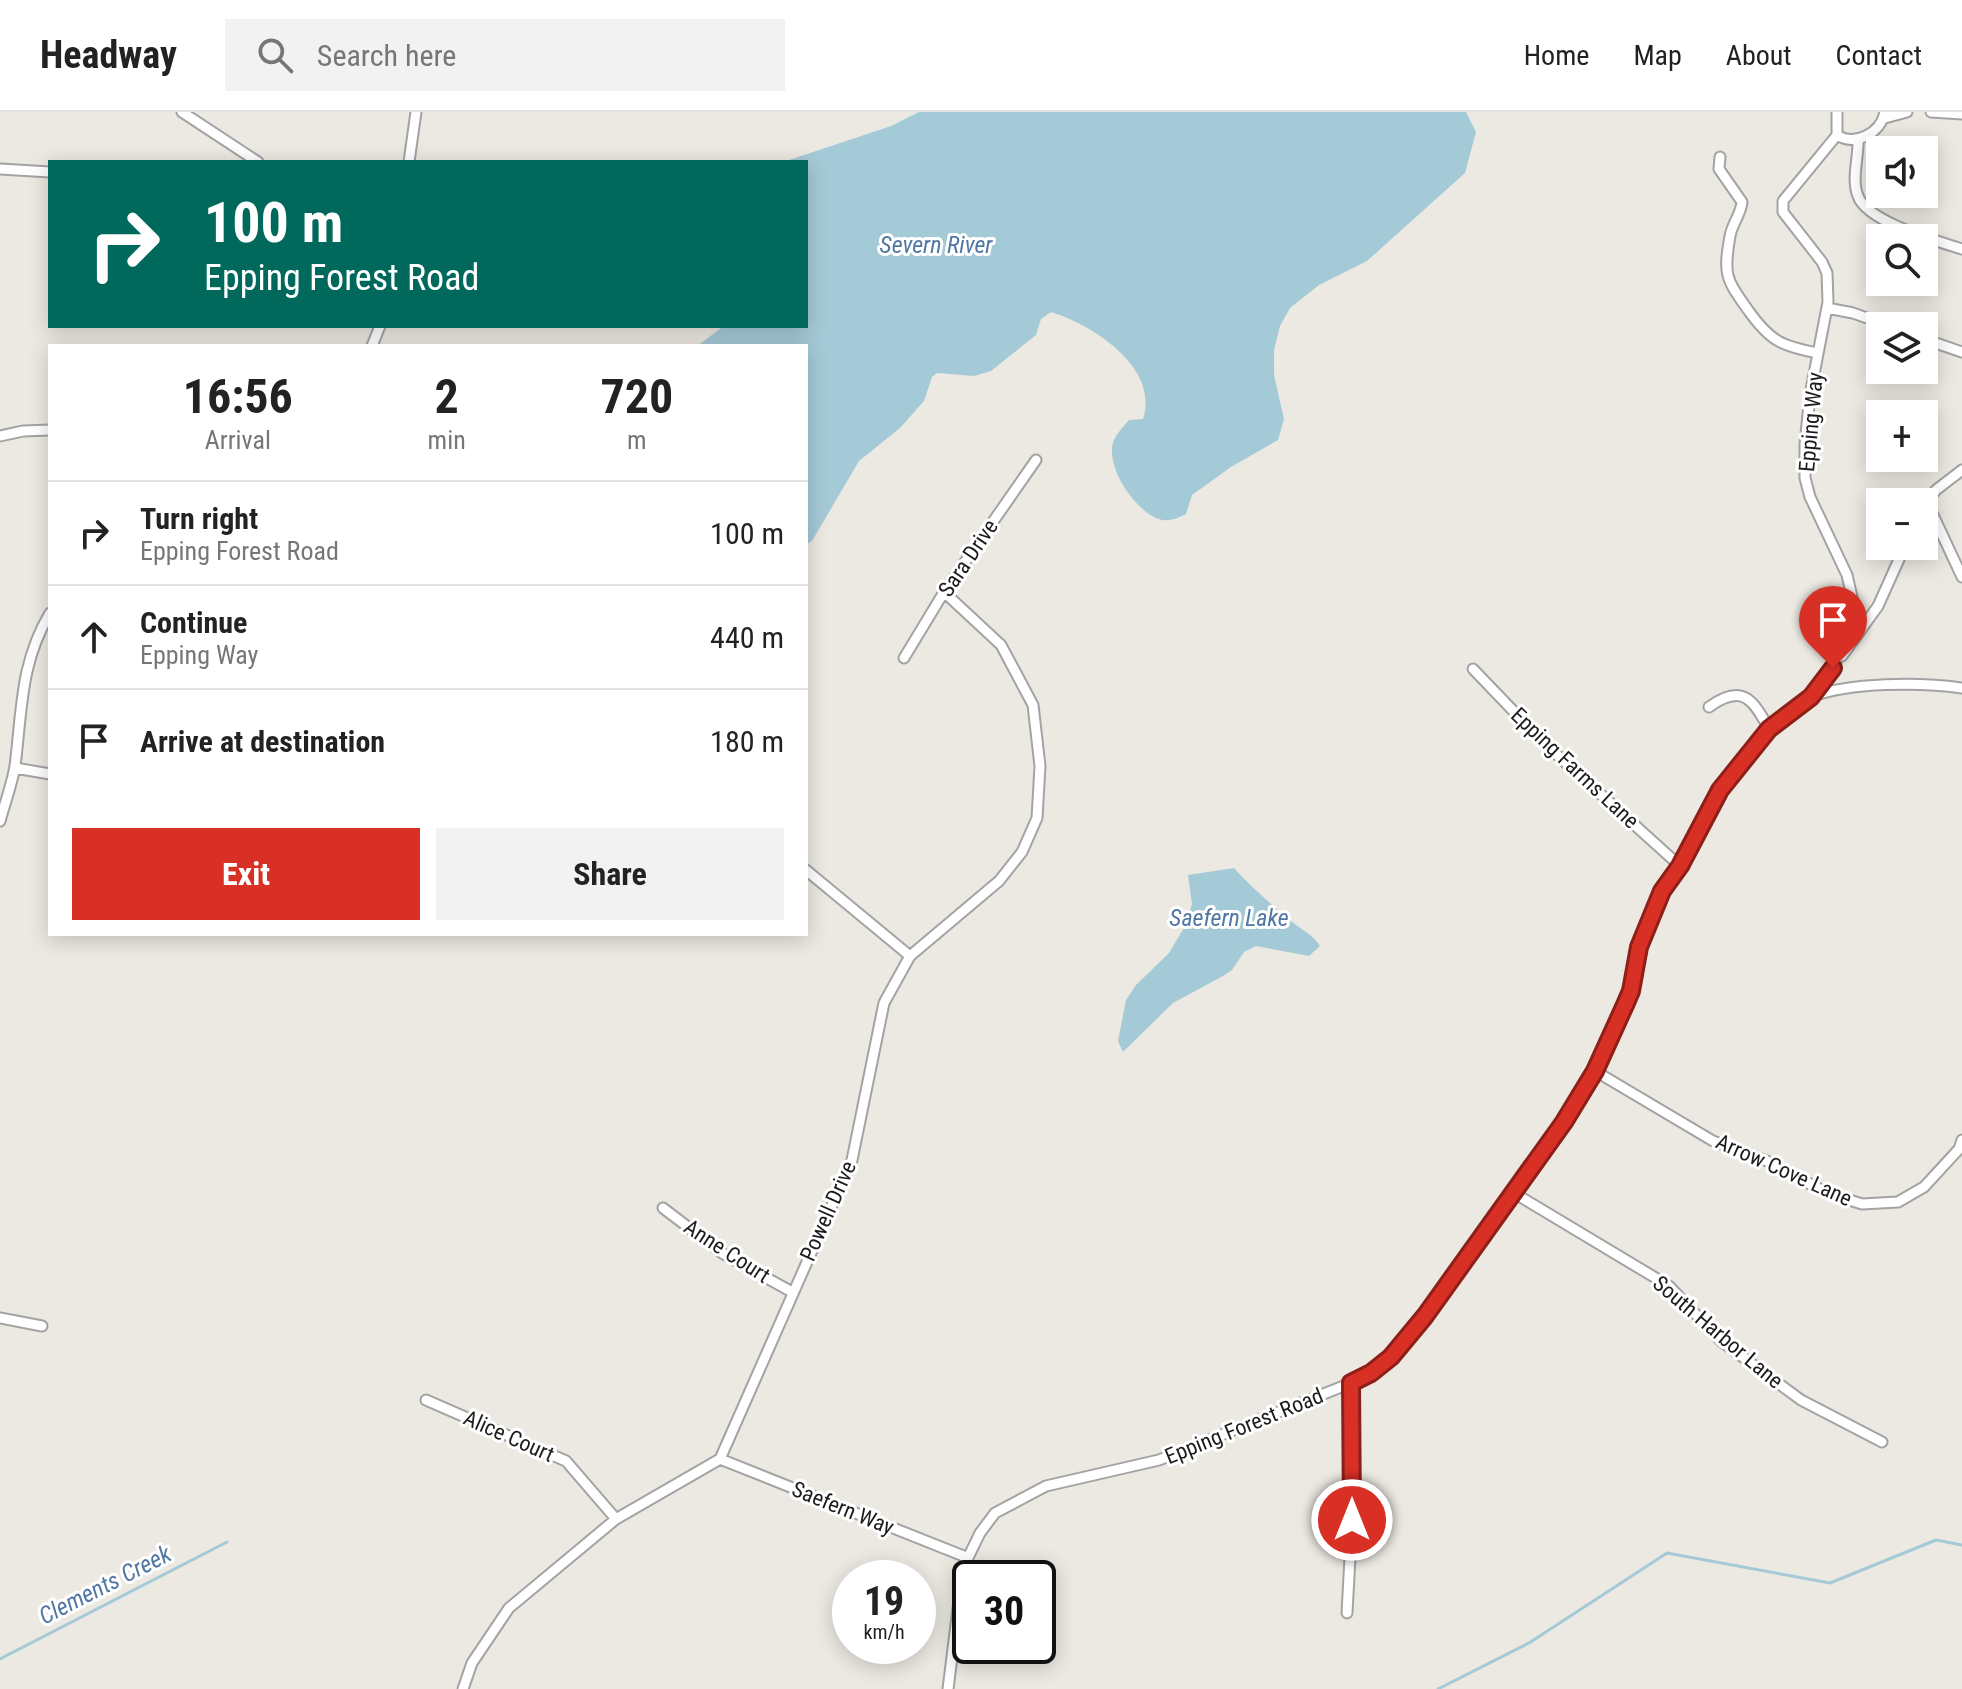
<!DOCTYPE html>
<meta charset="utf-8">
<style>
body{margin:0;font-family:"Roboto Condensed",sans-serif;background:#f2f2f2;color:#222;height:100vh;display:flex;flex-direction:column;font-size:30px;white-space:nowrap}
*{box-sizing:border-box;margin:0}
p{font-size:26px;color:#767676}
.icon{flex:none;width:44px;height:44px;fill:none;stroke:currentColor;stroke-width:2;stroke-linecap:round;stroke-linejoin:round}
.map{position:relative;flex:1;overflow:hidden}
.drawer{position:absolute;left:48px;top:232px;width:760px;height:592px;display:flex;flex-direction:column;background:#fff;border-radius:0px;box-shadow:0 4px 20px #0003}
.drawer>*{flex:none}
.hud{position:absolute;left:48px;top:48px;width:760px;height:168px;border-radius:0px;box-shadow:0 4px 20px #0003;background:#00695c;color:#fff;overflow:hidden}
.fabs{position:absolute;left:1866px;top:24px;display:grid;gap:16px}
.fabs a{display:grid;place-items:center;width:72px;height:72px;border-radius:0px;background:#fff;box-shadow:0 4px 20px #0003;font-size:40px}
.speed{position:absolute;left:832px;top:1448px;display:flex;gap:16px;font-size:40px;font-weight:700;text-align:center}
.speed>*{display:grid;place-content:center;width:104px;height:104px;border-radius:50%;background:#fff;box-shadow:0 4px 20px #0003;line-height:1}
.speed small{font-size:20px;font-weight:400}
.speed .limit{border:4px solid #111;border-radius:12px;background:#fff;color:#111}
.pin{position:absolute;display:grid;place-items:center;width:68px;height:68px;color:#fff;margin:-82px -34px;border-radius:50% 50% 50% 0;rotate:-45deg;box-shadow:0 0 8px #0007}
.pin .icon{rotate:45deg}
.me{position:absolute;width:88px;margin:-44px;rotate:0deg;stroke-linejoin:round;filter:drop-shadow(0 0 6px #0008)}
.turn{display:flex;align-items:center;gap:28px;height:168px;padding:0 24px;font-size:36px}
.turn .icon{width:104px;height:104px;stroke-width:2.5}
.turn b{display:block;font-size:56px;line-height:68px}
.eta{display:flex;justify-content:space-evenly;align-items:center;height:136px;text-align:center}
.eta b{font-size:48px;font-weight:700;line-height:56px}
.action{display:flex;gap:16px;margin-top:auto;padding:16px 24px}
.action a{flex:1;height:92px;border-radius:0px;background:#d93025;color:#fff;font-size:32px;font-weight:700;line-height:92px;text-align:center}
.action a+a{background:#f2f2f2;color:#222}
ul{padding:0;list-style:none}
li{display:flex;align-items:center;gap:24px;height:104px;padding:0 24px;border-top:2px solid #e0e0e0}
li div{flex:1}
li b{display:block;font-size:30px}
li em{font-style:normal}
header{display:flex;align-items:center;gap:48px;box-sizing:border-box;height:112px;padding:0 40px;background:#fff;border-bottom:2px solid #e0e0e0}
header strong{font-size:38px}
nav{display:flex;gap:44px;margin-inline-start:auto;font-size:28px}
.search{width:560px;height:72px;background:#f2f2f2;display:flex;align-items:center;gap:20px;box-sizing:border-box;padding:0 28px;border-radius:0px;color:#767676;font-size:30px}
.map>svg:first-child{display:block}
.water{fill:#a5cad7}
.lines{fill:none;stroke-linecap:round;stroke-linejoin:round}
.stream{stroke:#a5cad7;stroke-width:3}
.minor-casing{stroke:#a3a3a3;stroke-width:13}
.minor{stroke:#fff;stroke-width:9}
.route-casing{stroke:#8d1f18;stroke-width:20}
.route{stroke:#d93025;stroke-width:14}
.labels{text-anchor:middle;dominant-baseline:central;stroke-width:6;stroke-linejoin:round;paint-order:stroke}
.street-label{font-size:22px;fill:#1c1c1c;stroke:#fff}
.water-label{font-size:24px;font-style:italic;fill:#5077a3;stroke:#fff}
</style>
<header>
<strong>Headway</strong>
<div class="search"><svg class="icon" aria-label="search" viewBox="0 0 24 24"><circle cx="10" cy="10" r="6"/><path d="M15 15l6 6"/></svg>Search here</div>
<nav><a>Home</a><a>Map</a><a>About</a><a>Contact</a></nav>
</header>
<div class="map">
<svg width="1962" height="1577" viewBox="0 0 1962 1577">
<rect width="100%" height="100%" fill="#ece9e2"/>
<path class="water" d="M919 0H1466L1476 20 1465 61 1367 149 1319 173 1290 196 1280 214 1274 238V263L1284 307 1278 328 1231 355 1192 383 1186 402C1178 406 1171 409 1162 408 1137 403 1103 353 1114 328 1117 321 1124 314 1129 308L1143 307C1160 256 1093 213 1051 200L1041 207 1036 223 991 259 974 264 937 261 932 265 924 289 900 316 859 349 812 429 806 433V234H697L724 214H806V50H783L891 14Z
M1234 756C1251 775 1271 792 1291 809 1302 818 1312 822 1320 834L1309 844 1256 834 1244 840 1232 858 1223 864 1173 891 1123 940 1118 929 1126 888 1136 873 1169 841 1185 814 1192 792 1188 763Z"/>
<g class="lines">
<path class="stream" d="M0 1547 227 1430
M1438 1577 1529 1531 1667 1441 1830 1471 1936 1428 1962 1433"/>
<g class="minor-casing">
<path id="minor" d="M182 0 258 50
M1931 0 1962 2
M1885 6 1907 0
M1837 23C1855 35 1881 21 1885 0
M1837 23V0
M1858 27C1859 45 1851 67 1858 84 1867 110 1937 129 1962 137
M1720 45 1719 57 1742 90C1741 102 1732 112 1730 124 1723 163 1726 167 1748 198 1770 229 1781 234 1818 241
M409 50 416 0
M0 57 50 60
M1827 196 1853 201 1889 214
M1924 227 1962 240
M372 234 380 214
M0 324 23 319 50 318
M1927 390 1962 465
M1924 394 1936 378 1962 358
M1842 544 1878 494 1905 434
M904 546 944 480 1036 348
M1473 557 1545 632 1680 754
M1811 585C1850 570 1921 570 1962 576
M1709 595C1742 571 1753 587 1769 617
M15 656 50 662
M0 709C5 691 12 672 15 654 22 599 20 551 50 501
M806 758 910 844
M1595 959 1713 1029 1767 1049 1827 1081 1862 1092 1898 1090 1924 1075 1959 1037 1962 1028
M1514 1081 1669 1174 1721 1229 1801 1288 1882 1330
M663 1096 722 1141 792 1180
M0 1206 42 1214
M426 1288 566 1349 616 1407
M720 1347 966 1445
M1347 1501 1352 1408 1351 1271
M463 1577 472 1551 509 1496 616 1407 720 1347 852 1048 884 891 910 844 999 769 1022 740 1037 706 1040 654 1033 593 1001 533 944 480
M948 1577 963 1456 980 1421 995 1401 1046 1374 1159 1348 1351 1271 1371 1261 1391 1245 1425 1204 1564 1010 1595 959 1625 893 1631 879 1639 835 1662 779 1680 754 1720 678 1769 617 1811 585 1833 556 1853 510 1855 498 1847 463 1810 385 1805 366V332L1810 283 1828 190 1827 161 1822 150 1783 100V89L1837 23"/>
</g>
<use href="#minor" class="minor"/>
</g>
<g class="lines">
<g class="route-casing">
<path id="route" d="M1352 1408 1351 1271 1371 1261 1391 1245 1425 1204 1564 1010 1595 959 1625 893 1631 879 1639 835 1662 779 1680 754 1720 678 1769 617 1811 585 1833 556"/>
</g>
<use href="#route" class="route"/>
</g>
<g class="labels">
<g class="street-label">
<text transform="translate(1811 310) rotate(-85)">Epping Way</text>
<text transform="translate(968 446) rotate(-56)">Sara Drive</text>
<text transform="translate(1575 656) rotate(43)">Epping Farms Lane</text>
<text transform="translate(1784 1058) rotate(24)">Arrow Cove Lane</text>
<text transform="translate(828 1099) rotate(-66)">Powell Drive</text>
<text transform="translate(727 1139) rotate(33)">Anne Court</text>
<text transform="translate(1718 1220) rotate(40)">South Harbor Lane</text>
<text transform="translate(1244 1314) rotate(-22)">Epping Forest Road</text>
<text transform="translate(509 1324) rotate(24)">Alice Court</text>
<text transform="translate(843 1396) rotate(22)">Saefern Way</text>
</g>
<g class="water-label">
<text x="936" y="133">Severn River</text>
<text x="1229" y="806">Saefern Lake</text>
<text transform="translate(105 1473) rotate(-27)">Clements Creek</text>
</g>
</g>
</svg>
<div class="fabs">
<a><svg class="icon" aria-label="sound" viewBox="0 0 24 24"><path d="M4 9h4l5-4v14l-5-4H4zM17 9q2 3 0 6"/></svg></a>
<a><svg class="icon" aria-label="search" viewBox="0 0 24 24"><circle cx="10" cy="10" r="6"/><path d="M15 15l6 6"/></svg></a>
<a><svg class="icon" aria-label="layers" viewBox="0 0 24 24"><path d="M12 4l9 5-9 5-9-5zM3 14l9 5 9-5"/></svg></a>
<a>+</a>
<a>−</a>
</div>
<div class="speed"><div>19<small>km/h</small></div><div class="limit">30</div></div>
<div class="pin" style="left:1833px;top:556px;background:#d93025"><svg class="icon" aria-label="arrive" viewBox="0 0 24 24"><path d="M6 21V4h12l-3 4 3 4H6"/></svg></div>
<svg class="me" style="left:1352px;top:1408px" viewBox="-20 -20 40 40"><circle r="17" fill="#d93025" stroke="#fff" stroke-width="3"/><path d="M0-11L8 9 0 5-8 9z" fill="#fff"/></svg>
<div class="hud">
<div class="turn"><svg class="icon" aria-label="right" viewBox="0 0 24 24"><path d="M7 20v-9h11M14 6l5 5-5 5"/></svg><div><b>100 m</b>Epping Forest Road</div></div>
</div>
<section class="drawer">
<div class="eta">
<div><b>16:56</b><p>Arrival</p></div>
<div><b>2</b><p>min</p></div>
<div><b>720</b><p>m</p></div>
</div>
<ul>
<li><svg class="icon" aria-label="right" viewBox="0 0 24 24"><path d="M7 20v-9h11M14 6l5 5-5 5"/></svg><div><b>Turn right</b><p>Epping Forest Road</p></div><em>100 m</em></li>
<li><svg class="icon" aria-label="ahead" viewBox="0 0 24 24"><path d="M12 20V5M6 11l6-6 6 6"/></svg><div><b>Continue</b><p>Epping Way</p></div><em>440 m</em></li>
<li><svg class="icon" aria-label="arrive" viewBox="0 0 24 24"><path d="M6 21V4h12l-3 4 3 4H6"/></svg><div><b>Arrive at destination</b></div><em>180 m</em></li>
</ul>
<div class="action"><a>Exit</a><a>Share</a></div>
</section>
</div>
